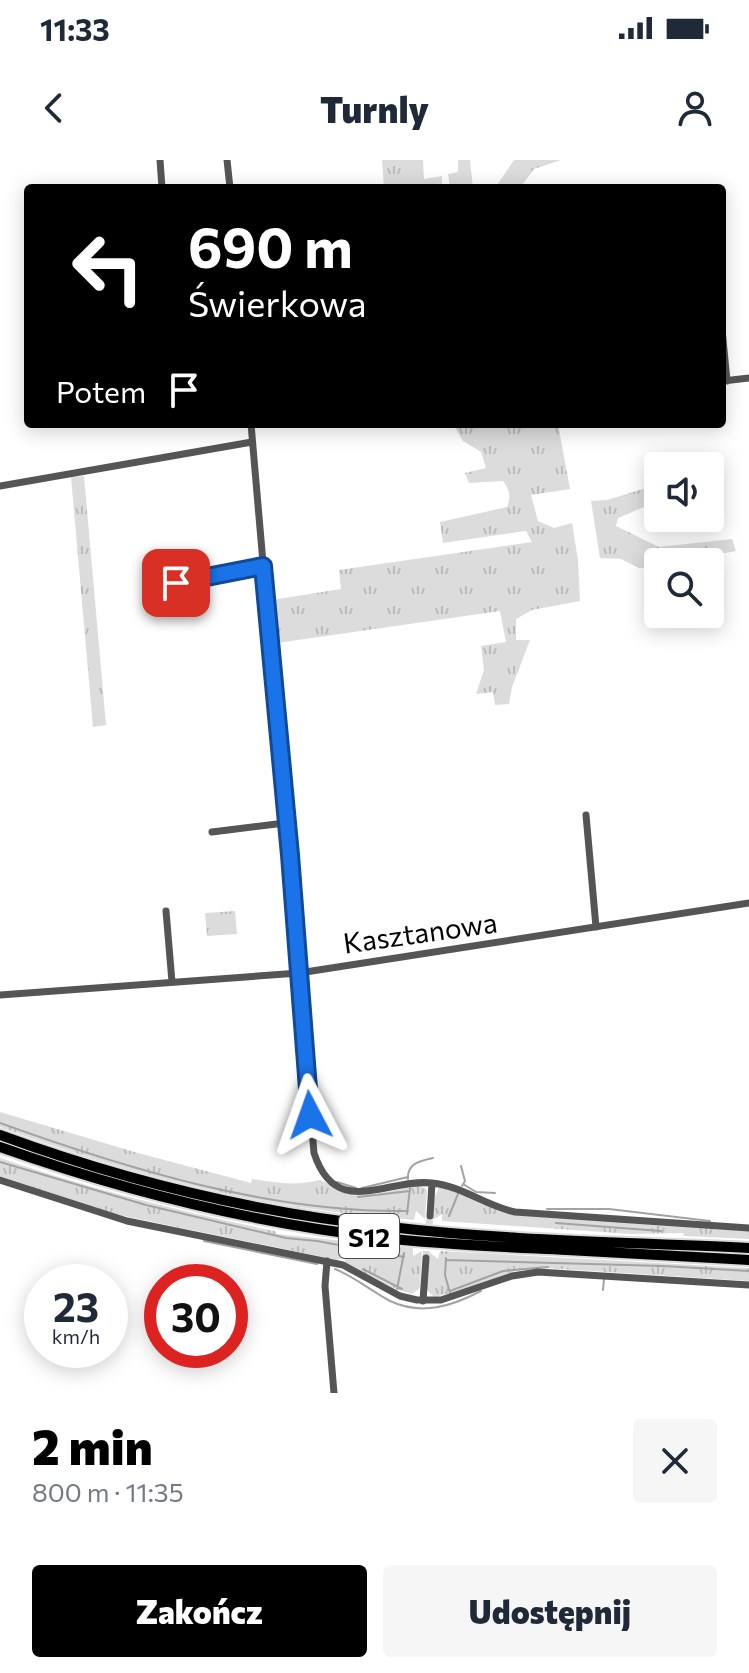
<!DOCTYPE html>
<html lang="pl">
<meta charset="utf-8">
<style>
body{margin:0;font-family:Commissioner,sans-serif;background:#f6f6f7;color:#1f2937;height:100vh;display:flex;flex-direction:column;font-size:30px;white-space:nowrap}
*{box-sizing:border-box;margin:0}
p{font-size:26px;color:#747a83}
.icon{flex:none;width:44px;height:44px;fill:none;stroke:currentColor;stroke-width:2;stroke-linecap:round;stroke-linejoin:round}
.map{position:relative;height:1233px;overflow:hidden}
.side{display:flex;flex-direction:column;background:#fff;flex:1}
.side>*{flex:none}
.guide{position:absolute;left:24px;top:24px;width:702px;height:244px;border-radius:8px;box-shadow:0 4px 20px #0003;background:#000;color:#fff;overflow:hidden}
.controls{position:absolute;left:644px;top:292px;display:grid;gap:16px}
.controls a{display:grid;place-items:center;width:80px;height:80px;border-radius:8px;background:#fff;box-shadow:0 4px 20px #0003;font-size:40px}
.speed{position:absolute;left:24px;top:1104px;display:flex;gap:16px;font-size:40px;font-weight:700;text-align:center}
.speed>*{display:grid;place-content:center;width:104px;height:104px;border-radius:50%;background:#fff;box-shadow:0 4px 20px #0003;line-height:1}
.speed small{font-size:20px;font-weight:400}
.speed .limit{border:12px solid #d22;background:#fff;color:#111}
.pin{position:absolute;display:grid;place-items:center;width:68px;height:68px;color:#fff;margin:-34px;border-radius:16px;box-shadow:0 4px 12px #0006}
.me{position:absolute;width:88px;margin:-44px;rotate:356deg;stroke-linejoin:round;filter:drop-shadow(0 0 6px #0008)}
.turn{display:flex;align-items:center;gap:28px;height:168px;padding:0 32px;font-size:36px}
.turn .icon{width:104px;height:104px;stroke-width:2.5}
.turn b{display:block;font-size:56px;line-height:68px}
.then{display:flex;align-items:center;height:76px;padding:0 32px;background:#0003;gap:16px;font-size:30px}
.round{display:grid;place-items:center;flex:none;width:84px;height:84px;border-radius:8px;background:#f6f6f7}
.summary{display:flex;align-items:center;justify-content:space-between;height:136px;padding:0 32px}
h1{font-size:48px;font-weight:800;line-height:60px;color:#000}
.cta{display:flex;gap:16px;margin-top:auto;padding:16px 32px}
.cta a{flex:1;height:92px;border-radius:8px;background:#000;color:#fff;font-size:32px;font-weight:800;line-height:92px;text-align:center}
.cta a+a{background:#f6f6f7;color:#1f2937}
.status{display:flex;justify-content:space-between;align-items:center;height:56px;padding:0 40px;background:#fff;direction:ltr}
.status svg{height:22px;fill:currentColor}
header{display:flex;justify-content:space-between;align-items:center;height:104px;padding:0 32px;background:#fff;font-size:36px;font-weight:800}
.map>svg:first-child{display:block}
.grass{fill:url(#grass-tufts)}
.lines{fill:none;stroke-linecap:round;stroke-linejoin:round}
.stream{stroke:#a3a3a3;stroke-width:2}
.minor-tunnel{stroke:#d9d9d9;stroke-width:7;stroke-dasharray:7 3.5;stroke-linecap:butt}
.highway-casing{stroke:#dbdbdb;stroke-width:14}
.minor{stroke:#555;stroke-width:7}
.highway{stroke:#000;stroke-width:10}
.route-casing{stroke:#114b97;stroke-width:20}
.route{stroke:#1a73e8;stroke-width:14}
.labels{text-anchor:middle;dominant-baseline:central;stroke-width:6;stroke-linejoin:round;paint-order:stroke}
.shield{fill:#fff;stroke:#4c4c4c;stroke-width:2}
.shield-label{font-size:26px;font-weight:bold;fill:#000}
.street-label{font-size:28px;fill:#000;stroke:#fff}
</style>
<div class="status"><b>11:33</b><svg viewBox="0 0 49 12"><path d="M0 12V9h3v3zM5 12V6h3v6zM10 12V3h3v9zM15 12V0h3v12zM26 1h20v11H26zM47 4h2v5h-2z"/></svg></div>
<header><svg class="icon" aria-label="back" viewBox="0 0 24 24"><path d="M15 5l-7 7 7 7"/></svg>Turnly<svg class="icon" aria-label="person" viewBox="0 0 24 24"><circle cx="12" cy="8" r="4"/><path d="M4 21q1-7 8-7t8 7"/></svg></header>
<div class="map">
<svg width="749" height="1233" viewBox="0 0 749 1233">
<defs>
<pattern id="grass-tufts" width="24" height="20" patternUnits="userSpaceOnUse" patternTransform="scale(2)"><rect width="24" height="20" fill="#dcdcdc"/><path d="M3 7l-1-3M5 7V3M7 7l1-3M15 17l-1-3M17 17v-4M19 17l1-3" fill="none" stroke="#bbb"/></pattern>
</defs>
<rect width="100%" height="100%" fill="#fff"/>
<path class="grass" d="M382 0H423L424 19 442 16V28H384Z
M458 0H470L473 28H450L448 14 458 12Z
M514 0H561L534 9 520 28H495Z
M453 264H558L570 329 531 335 538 361 554 368 572 363 578 400 580 441 532 450 516 459V480H530L512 527 509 544 495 545 493 532 476 534 484 510 481 486 506 482 500 451 270 484 272 440 341 429 339 410 532 382 526 371 443 383 440 362 507 347C511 337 510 330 503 321L469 323 465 313 486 308 481 292 463 281Z
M84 316 106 565 93 567 71 317Z
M643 329 657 330 658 341 618 358 616 366 659 387 732 379 736 391 701 398 658 402 657 408H639L621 399 600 398 591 341 607 340Z
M235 751 237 774 207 776 205 753Z
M0 952 138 993 251 1023 252 1019C276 1023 296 1026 320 1020L354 1035 377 1034 418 1025 427 1030 425 1059 416 1051 414 1060C376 1056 337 1053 299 1047 197 1031 97 1003 0 967Z
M0 979 313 1060 749 1091V1096L448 1079 313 1064 217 1045 120 1022 0 983Z
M0 998C91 1029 182 1052 275 1071L277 1074 413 1088V1096L422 1091 420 1128 412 1134 396 1129 345 1103 344 1092 341 1099 337 1100 119 1055 0 1016Z
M439 1028C462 1029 486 1047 509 1053L749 1071V1079L684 1076 683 1073 632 1074 442 1061V1054L433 1060 434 1038Z
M440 1091 749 1108V1121L544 1108 515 1111 452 1133 434 1137 426 1129 429 1092 438 1099Z"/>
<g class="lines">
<path class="stream" d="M0 963C127 1009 271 1053 408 1051
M0 1002 146 1045 286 1078 317 1081 404 1097
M461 1006 465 1021 462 1026
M408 1019C407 1003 420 1001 433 998
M337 1022 356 1028
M463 1024 476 1032 495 1033
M362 1028 408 1017
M358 1037 410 1031
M547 1049H609L710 1061
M407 1054 410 1028
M449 1056 458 1034
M556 1063 661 1071
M204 1081 317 1104
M446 1098 445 1115 450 1133
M446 1100 663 1106 749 1111
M335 1109C355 1117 371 1131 390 1141 422 1156 452 1146 481 1131
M363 1109 402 1129
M397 1129 404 1093
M603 1130 604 1119
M450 1131 503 1111 548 1107"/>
<path class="minor-tunnel" d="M426 1098 430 1056"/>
<g class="highway-casing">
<path id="highway" d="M0 975C125 1021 258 1053 390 1067 509 1081 630 1082 749 1088
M0 987C124 1031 253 1063 384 1078 445 1085 506 1087 567 1090 627 1093 688 1097 749 1100"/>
</g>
<path class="minor" d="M160 0 162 28
M227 0 230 28
M722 169 727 221
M723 221 749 218
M251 264 314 993C336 1060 386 1018 432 1023L430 1056
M0 326 252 282
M176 423 263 406
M586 655 596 767
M212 672 285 663
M166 751 172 822
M0 835 299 813 749 743
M0 1020 127 1061 343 1105 400 1136 417 1140H441L512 1116 538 1112 749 1125
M432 1023C462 1026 486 1046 515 1052L749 1068
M327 1101 325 1126 334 1233
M423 1141 426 1098"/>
<use href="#highway" class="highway"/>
</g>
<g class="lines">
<g class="route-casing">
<path id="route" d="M176 423 263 406 290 695 310 955"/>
</g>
<use href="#route" class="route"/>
</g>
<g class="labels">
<rect class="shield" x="339" y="1054" width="60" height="44" rx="6"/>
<g class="shield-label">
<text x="369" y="1076">S12</text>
</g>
<g class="street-label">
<text transform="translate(420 772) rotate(-8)">Kasztanowa</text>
</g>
</g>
</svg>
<div class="controls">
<a><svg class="icon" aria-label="sound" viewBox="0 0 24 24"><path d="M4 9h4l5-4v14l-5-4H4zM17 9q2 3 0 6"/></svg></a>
<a><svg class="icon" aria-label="search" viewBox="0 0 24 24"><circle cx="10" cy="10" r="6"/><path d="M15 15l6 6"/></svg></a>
</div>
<div class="speed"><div>23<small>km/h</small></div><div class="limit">30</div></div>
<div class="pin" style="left:176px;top:423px;background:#d93025"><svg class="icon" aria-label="arrive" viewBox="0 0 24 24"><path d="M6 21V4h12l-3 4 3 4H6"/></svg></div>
<svg class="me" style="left:310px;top:955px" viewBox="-20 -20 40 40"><path d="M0-17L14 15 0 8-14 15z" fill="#1a73e8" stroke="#fff" stroke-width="4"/></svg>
<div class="guide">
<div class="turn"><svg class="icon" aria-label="left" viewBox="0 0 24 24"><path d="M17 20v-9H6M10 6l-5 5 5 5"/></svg><div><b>690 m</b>Świerkowa</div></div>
<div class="then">Potem<svg class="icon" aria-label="arrive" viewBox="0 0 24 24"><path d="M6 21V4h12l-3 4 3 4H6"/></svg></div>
</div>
</div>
<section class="side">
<div class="summary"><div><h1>2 min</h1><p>800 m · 11:35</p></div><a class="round"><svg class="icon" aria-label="close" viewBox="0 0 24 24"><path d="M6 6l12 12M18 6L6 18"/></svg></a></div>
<div class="cta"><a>Zakończ</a><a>Udostępnij</a></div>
</section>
